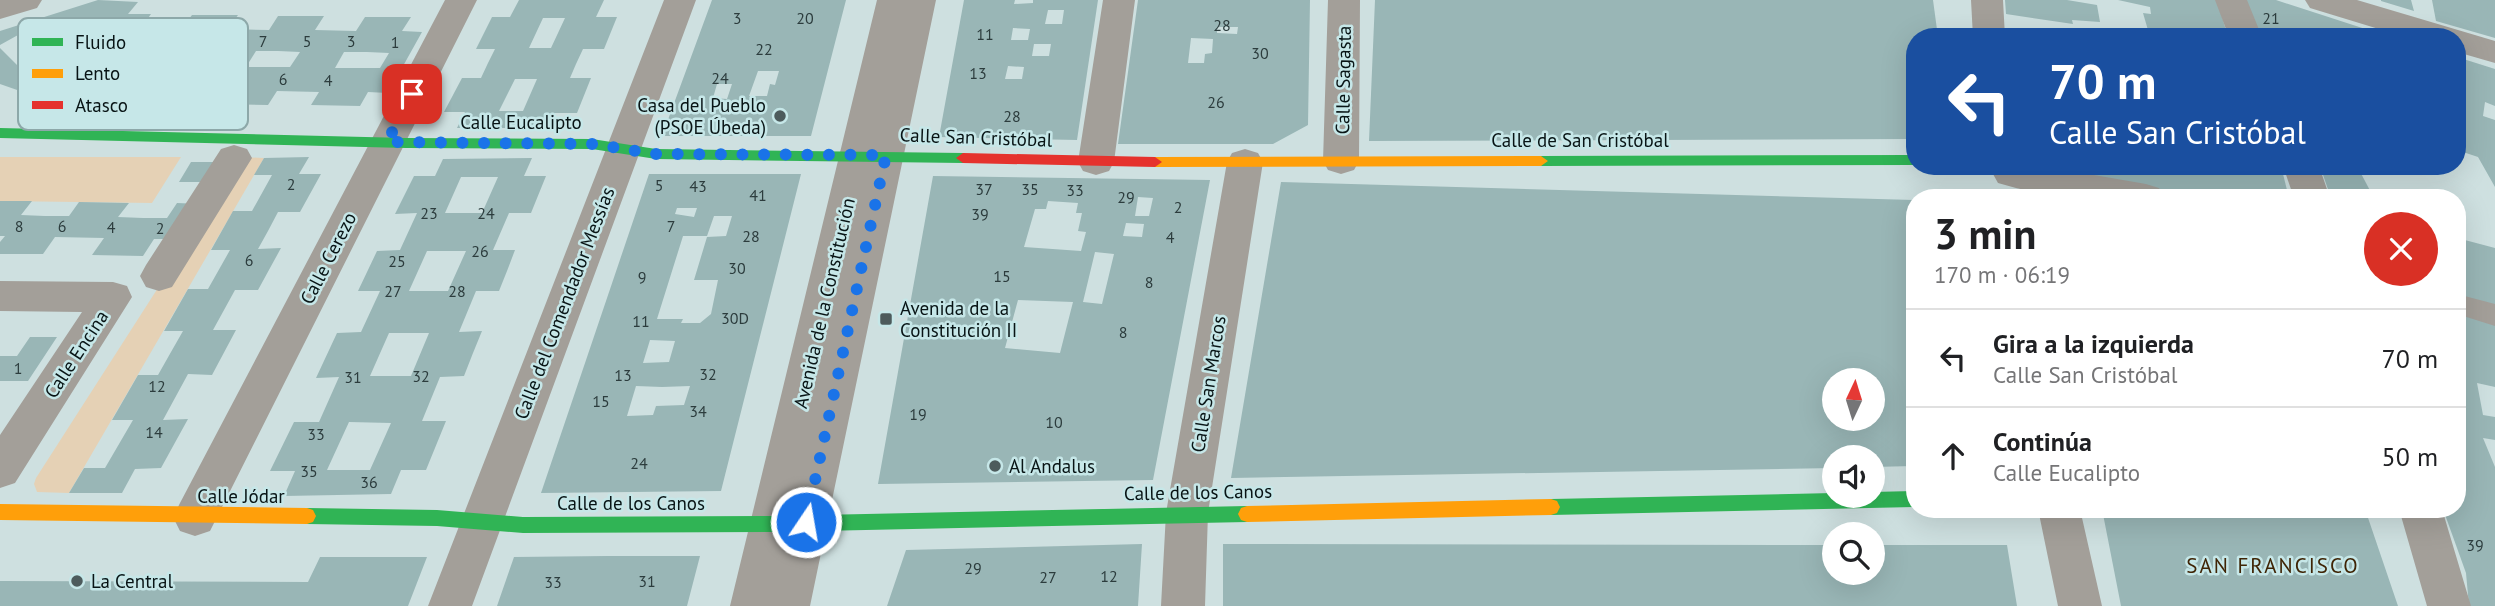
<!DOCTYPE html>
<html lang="es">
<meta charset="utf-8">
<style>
body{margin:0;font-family:"PT Sans",sans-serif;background:#f2f2f2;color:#202124;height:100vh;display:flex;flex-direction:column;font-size:26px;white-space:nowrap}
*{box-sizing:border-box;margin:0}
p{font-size:23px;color:#757577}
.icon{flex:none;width:38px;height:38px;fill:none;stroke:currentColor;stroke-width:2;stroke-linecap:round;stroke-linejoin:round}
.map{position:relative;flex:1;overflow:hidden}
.panel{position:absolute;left:1906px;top:189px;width:560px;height:329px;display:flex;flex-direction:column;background:#fff;border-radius:28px;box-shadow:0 7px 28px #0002}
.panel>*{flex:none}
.hud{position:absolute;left:1906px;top:28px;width:560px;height:147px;border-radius:28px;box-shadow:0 7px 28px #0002;background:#1a4fa0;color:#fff;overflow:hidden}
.needle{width:46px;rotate:4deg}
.controls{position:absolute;left:1822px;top:368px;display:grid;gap:14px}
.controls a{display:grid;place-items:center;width:63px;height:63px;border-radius:50%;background:#fff;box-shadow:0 7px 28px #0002;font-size:35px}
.pin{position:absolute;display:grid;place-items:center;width:60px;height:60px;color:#fff;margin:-30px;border-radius:14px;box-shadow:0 4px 10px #0006}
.me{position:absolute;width:77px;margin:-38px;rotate:12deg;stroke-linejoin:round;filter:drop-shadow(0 0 5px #0008)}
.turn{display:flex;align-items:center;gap:24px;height:147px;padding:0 28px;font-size:32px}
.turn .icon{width:91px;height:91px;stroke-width:2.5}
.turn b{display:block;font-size:49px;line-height:60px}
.round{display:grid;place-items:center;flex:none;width:74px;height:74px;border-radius:37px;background:#f2f2f2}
.overview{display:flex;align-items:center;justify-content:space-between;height:119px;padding:0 28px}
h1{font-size:42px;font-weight:700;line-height:52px}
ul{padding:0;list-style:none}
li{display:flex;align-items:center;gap:21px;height:98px;padding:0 28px;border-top:2px solid #e0e0e0}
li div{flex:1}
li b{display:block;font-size:26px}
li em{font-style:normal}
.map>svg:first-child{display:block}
.green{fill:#e5d1b5}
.building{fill:#99b6b6;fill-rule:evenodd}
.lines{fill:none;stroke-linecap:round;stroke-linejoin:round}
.lane{fill:#a39f99;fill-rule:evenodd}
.street{fill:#a39f99;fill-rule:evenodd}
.fast{fill:#30b455;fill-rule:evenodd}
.slow{fill:#ff9f0a;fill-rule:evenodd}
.jam{fill:#e5322d;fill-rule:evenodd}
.route{stroke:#1a73e8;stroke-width:12;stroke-dasharray:0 21.6}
.poi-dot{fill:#4d5b5c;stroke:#c6e7e8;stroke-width:2.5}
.labels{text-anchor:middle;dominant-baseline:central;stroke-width:5;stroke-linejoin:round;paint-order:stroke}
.number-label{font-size:16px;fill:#2c3c3d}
.street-label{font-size:19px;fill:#081415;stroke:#c6e7e8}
.poi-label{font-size:19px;fill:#081415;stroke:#c6e7e8;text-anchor:start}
.neighbourhood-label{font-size:21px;letter-spacing:2px;fill:#3f2405;stroke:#c6e7e8}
.key{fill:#c6e7e8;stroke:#8da8a9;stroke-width:2}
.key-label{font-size:19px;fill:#081415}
</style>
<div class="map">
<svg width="2495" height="606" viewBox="0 0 2495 606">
<rect width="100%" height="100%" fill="#cee0e0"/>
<path class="green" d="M0 157H181L152 203 0 201Z
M242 157 264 158 69 493 37 492 34 484 36 478Z"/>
<path class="building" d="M98 0 138 2 128 14H151L141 28 181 29 192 15H238L228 29 269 30 278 16H324L315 30 356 31 365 17H411L402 31 422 32 388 93 368 92 360 106 311 105 319 92 277 91 268 105 219 104 228 91H186L177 104 128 103 137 90H95L86 103 36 102 45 91H20L0 84V48L17 65 38 53 18 35 0 45V31ZM101 50H123L112 65H89L86 70 66 69 76 58H95ZM168 50 190 51H211L201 66H156ZM256 51H278L300 52 290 67H246ZM344 52H367L389 53 380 68H335Z
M519 0H604L596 17H617L604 49H583L576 64 570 78H591L577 113H555L548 128H457L465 112H444L462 78H481L488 63 495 49H476L492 17H510ZM543 18H565L551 48H529ZM515 79H537L523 111H499Z
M712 0H846L811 136H662ZM758 71H779L775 85 770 84 767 96H749ZM717 84H732L727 99 713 98Z
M964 0H1015L1014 4 1033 3V0H1098L1077 140 939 137ZM1048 10H1064L1062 24H1045ZM1013 28 1030 29 1028 40H1011ZM1034 44H1051L1049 56H1032ZM1008 66 1024 67 1022 79H1005Z
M1138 0H1310L1308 125 1273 144H1118ZM1217 27H1238L1237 34 1217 33ZM1191 38 1213 39 1212 53 1205 54 1204 63H1188Z
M1375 0H1933L1938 37H1914V139L1369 141Z
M2005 0H2067L2097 5 2100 22 2072 20 2073 24 2006 14Z
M2118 0H2217L2228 37H2150L2143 13 2151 14 2150 7Z
M2242 0H2276L2390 37H2261Z
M2381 0H2411L2414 11 2381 1Z
M2432 0H2495V38L2436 21Z
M2101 29 2141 35V37H2103Z
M2457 57 2495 69V106L2485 102 2483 116 2495 120V187L2478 157 2457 150V122L2463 95 2457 93Z
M309 157 299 174H321L300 212H278L268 231 258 249 281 248 258 290H235L213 330H236L212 375 188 374 163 420 188 419 161 468 135 469 122 493H69L84 468H105L133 420H112L138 375H158L171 352 183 331H164L188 289H208L230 250H211L233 211H252L272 175H254L264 158Z
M532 158 524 176H546L531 213H509L493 250H515L507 271 499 291H476L459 332 482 331 473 353 464 376 440 377 422 421H446L426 470H401L391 494 284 496 295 471H270L294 422H319L339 377 316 378 337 333 361 332 380 291H358L377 251 400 250 417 213 395 214 414 176H435L443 159ZM461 177H498L482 213H445ZM427 251H466L448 291H409ZM389 333H429L411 376H370ZM349 422 391 423 370 470H327Z
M191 162H218L205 182H179Z
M2024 166H2281L2289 198H2181L2107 185Z
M2320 166H2357L2374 198H2331Z
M649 174H801L721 491 541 493ZM677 208H697L694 217 675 214ZM714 216H732L726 236 707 237 694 280H718L711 314 700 323H681L683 319H657L683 236H707ZM650 340 675 341 669 362 643 363ZM636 386 662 387 690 386 684 405 656 406 653 415 627 416Z
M933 176 1210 180 1153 480 878 484ZM1138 197 1153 198 1149 216H1135ZM1048 201 1078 203 1076 213H1082L1078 231 1086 232 1081 251 1024 247 1035 209H1046ZM1126 223 1144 224 1142 237 1123 236ZM1095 252 1114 254 1102 304 1083 302ZM1018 300 1073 302 1060 353 1005 348Z
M1281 182 1914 200V466L1872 467V457H1834V468L1231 478ZM1834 380H1872V418H1834Z
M0 201H32L21 215 45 216H69L79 202 129 203 118 217 143 218H167L177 203 201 204 178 239H154L143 256 92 255 104 238 55 237 43 254H0V242L5 236H0Z
M2457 228 2461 239 2495 248V306L2457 296Z
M2457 312 2495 323V387L2477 383 2483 415 2495 417V440L2483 438 2495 467V606H2469L2466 573 2443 509H2457Z
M30 337H57L28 381H0V356H17Z
M2102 509H2365L2398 606H2121Z
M1142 544 1138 606H887L906 550Z
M1223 544 1834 545V572H1872V545H2007L2017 606H1223Z
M607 556H700L687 606H497L514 557Z
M320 557H427L408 606H0V581L308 582Z"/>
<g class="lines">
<path class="lane" d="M2457 294 2495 304V326L2457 314Z"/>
<path class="street" d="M0 0H42L37 8 0 19Z
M445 0H477L210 531 195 536 180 531 173 517 180 503Z
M664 0H696L472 606H428Z
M877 0H936L810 606H730Z
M1103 0H1135L1114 162 1109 171 1096 175 1083 171 1078 162Z
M1328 0H1360L1359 161 1354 170 1341 174 1328 170 1323 161Z
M1971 0H2003L2005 37H1973Z
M2215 0H2247L2262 37H2229Z
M2305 0H2357L2495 41V63L2457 52V37H2405L2310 8Z
M234 145 247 149 252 158 172 287 159 291 146 287 140 276 146 265 221 149Z
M1245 149 1258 153 1263 162 1208 513 1205 606H1161L1166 513 1227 162 1232 153Z
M1997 166H2042L2146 184 2159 188 2164 198C2108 198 2053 200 1998 183L1993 174Z
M2283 166H2319L2330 198H2294Z
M0 281 113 282 127 286 132 297 15 483 0 488V435L82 312 0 311Z
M2038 509H2080L2102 606H2058Z
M2399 509H2442L2471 606H2427Z"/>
<path class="fast" d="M0 128 406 138 592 139 656 149 963 153 970 158 963 163 656 159 592 149 406 148 0 138Z
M1914 155V165L1541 166 1534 161 1541 156Z
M1914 491V507L1551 515 1545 513 1542 507 1545 501 1551 499 1834 493V495H1872V492Z
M1247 506 1253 508 1256 514 1253 520 1247 522 772 532 523 533 437 526 307 524 301 522 298 516 301 510 307 508 437 510 523 517 772 516Z"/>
<path class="slow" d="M1541 156 1548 161 1541 166 1155 167 1148 162 1155 157Z
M1551 499 1557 501 1560 507 1557 513 1551 515 1247 522 1241 520 1238 514 1241 508 1247 506Z
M0 504 307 508 313 510 316 516 313 522 307 524 0 520Z"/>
<path class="jam" d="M963 153 1155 157 1162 162 1155 167 963 163 956 158Z"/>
</g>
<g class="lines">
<path class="route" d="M412 94 387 142 592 144 656 154 886 155 806 522"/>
</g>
<g class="poi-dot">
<circle cx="780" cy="116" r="7"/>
<rect x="879" y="312" width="14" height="14" rx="3.5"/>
<circle cx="995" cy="466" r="7"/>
<circle cx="77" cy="581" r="7"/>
</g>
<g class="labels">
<g class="number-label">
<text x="737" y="18">3</text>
<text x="805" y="18">20</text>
<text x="2271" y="18">21</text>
<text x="1222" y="25">28</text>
<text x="985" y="34">11</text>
<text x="263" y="41">7</text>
<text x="307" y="41">5</text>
<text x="351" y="41">3</text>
<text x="395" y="42">1</text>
<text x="764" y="49">22</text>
<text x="1260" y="53">30</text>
<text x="978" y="73">13</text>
<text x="720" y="78">24</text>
<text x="283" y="79">6</text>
<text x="328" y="80">4</text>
<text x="1216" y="102">26</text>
<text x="1012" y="116">28</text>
<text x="291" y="184">2</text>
<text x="659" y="185">5</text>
<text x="698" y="186">43</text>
<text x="984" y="189">37</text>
<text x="1030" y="189">35</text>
<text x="1075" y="190">33</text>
<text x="758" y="195">41</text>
<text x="1126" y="197">29</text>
<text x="1178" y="207">2</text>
<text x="429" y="213">23</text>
<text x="486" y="213">24</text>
<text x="980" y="214">39</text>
<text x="19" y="226">8</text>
<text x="62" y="226">6</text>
<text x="671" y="226">7</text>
<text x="111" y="227">4</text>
<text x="160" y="228">2</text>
<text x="751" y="236">28</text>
<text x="1170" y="237">4</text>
<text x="480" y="251">26</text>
<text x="249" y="260">6</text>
<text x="397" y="261">25</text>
<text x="737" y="268">30</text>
<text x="1002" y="276">15</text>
<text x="642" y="277">9</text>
<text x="1149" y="282">8</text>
<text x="393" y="291">27</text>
<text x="457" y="291">28</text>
<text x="735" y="318">30D</text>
<text x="641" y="321">11</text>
<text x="1123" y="332">8</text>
<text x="18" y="368">1</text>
<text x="708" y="374">32</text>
<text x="623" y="375">13</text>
<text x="421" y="376">32</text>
<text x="353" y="377">31</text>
<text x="157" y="386">12</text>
<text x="601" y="401">15</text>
<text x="698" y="411">34</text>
<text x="918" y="414">19</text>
<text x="1054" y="422">10</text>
<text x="154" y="432">14</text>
<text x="316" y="434">33</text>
<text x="639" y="463">24</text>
<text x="309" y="471">35</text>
<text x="369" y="482">36</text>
<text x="2475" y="545">39</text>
<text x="973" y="568">29</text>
<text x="1109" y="576">12</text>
<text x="1048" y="577">27</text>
<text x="647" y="581">31</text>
<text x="553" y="582">33</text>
</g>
<g class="street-label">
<text transform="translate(1343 80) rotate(-89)">Calle Sagasta</text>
<text x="521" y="122">Calle Eucalipto</text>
<text transform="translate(976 137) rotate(2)">Calle San Cristóbal</text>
<text x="1580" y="140">Calle de San Cristóbal</text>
<text transform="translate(328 258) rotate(-63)">Calle Cerezo</text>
<text transform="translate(564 303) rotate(-69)">Calle del Comendador Messías</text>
<text transform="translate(824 303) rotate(-77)">Avenida de la Constitución</text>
<text transform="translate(76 354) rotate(-57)">Calle Encina</text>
<text transform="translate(1208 384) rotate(-81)">Calle San Marcos</text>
<text transform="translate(1198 492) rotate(-1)">Calle de los Canos</text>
<text x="241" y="496">Calle Jódar</text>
<text x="631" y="503">Calle de los Canos</text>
</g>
<g class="poi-label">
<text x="766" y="105" text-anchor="end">Casa del Pueblo<tspan x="766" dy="22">(PSOE Úbeda)</tspan></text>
<text x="900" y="308">Avenida de la<tspan x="900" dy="22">Constitución II</tspan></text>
<text x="1009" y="466">Al Andalus</text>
<text x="91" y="581">La Central</text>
</g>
<g class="neighbourhood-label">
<text x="2273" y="565">SAN FRANCISCO</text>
</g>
</g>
<rect x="18" y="18" width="230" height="112" rx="10" class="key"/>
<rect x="32" y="38" width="31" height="8" fill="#30b455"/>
<rect x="32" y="69" width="31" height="9" fill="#ff9f0a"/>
<rect x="32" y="101" width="31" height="8" fill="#e5322d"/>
<g class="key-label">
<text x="75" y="49">Fluido</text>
<text x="75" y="80">Lento</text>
<text x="75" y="112">Atasco</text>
</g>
</svg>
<div class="controls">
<a><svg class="needle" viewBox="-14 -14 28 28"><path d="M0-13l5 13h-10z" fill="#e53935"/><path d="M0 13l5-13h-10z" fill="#757577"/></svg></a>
<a><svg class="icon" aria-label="sound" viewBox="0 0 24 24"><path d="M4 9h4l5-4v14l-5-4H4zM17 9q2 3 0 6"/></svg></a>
<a><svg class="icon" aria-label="search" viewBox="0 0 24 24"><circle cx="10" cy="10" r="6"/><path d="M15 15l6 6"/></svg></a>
</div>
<div class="pin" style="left:412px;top:94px;background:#d93025"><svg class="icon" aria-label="arrive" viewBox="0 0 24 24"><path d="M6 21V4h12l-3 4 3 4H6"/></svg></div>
<svg class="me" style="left:806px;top:522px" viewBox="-20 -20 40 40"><circle r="17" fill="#1a73e8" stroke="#fff" stroke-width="3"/><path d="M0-11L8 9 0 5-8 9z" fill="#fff"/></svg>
<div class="hud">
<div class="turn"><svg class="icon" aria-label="left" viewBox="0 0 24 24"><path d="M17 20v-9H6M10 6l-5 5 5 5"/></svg><div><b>70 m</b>Calle San Cristóbal</div></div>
</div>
<section class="panel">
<div class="overview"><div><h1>3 min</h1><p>170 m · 06:19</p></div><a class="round" style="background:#d93025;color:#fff"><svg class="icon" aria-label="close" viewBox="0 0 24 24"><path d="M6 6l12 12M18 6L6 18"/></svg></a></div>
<ul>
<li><svg class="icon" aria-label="left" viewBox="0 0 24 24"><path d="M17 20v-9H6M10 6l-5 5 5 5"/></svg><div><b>Gira a la izquierda</b><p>Calle San Cristóbal</p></div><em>70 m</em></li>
<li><svg class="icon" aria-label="ahead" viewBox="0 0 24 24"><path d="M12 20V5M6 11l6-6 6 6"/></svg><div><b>Continúa</b><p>Calle Eucalipto</p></div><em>50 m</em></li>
</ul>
</section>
</div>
